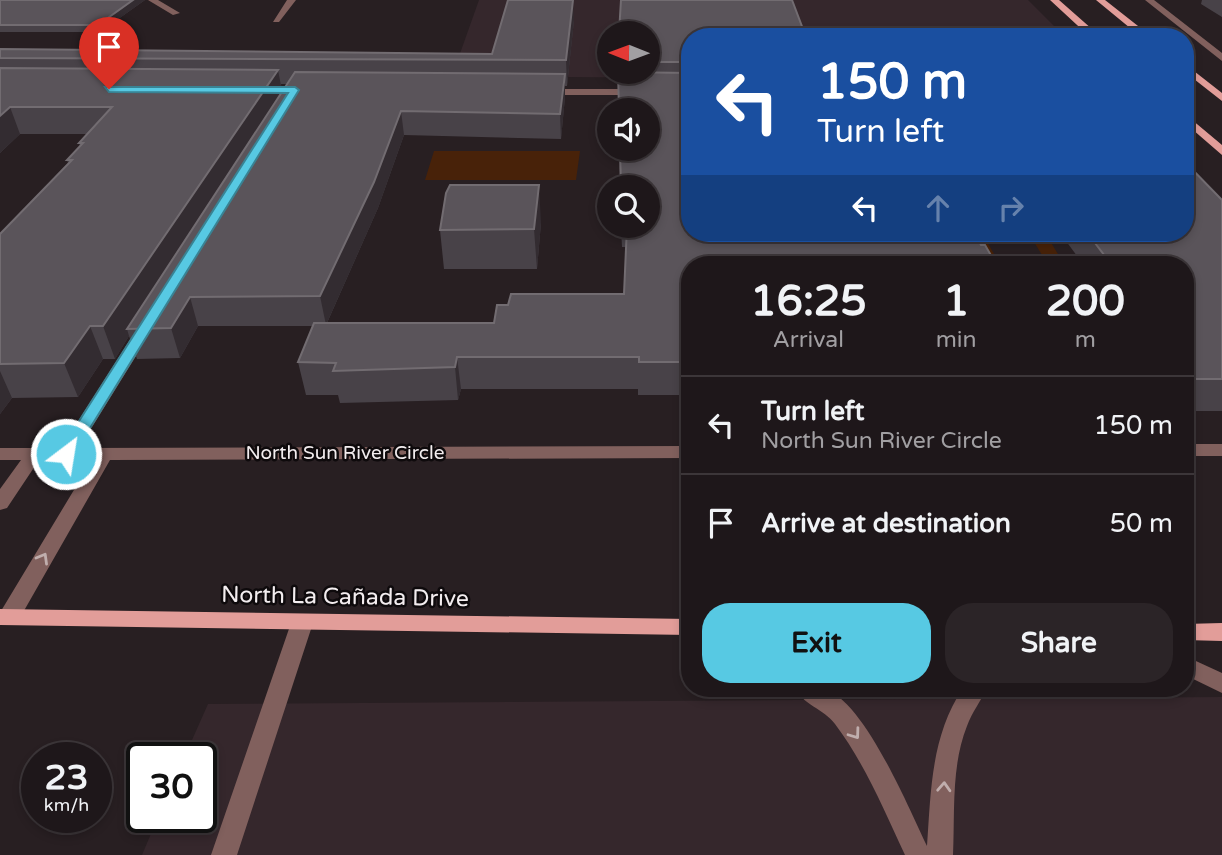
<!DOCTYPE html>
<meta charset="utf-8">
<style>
body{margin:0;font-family:"Varela Round",sans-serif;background:#2b2427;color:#f1f3f6;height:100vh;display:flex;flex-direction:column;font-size:26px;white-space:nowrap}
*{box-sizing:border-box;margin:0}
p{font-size:23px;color:#a19fa2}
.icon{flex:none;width:38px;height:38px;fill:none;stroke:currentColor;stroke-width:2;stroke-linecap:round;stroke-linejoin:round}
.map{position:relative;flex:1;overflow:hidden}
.panel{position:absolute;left:681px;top:256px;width:513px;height:441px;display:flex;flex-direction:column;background:#1e171a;border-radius:28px;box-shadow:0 4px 10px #0003,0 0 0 2px #3c3639}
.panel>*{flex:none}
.hud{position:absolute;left:681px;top:28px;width:513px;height:214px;border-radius:28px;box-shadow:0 4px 10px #0003,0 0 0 2px #3c3639;background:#1a4fa0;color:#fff;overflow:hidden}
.needle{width:46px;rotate:271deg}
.buttons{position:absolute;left:597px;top:21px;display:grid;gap:14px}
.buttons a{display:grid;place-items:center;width:63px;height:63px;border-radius:50%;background:#1e171a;box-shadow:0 4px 10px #0003,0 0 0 2px #3c3639;font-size:35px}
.speed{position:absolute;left:21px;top:742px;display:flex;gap:14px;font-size:35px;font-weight:700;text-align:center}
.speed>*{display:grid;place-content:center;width:91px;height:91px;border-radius:50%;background:#1e171a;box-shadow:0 4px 10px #0003,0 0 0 2px #3c3639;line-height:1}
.speed small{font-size:18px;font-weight:400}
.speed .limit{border:4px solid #111;border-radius:10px;background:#fff;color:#111}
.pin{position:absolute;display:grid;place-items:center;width:60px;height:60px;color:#fff;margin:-72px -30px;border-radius:50% 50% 50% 0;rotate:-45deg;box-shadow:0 0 7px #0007}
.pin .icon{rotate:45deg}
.me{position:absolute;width:77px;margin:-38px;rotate:31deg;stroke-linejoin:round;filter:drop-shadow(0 0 5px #0008)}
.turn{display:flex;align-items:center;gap:24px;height:147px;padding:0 21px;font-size:32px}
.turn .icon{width:91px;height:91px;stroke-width:2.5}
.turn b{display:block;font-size:49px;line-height:60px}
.lanes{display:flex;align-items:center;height:66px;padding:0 21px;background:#0003;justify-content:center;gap:35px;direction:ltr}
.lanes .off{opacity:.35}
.eta{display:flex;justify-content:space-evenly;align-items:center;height:119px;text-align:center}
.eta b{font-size:42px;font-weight:700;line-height:49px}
.action{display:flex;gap:14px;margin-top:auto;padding:14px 21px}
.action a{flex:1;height:80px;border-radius:28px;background:#57c9e3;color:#111;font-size:28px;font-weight:700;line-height:80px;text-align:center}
.action a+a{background:#2b2427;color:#f1f3f6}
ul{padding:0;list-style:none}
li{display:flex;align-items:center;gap:21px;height:98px;padding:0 21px;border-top:2px solid #3c3639}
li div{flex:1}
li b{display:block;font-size:26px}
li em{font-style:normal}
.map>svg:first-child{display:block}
.built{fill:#35272c;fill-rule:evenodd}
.green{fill:#482209}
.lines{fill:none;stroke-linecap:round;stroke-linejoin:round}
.service{fill:#81605d;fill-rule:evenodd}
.minor{fill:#81605d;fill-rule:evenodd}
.primary{fill:#e29d99;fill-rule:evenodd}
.wall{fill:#484248;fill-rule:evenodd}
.shaded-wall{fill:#332c31}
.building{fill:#5a545a;stroke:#726c71;stroke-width:2}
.oneway{stroke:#c0aead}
.route{fill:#57c9e3;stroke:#398394;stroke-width:2}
.labels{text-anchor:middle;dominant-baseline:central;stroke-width:5;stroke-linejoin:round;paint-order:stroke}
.street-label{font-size:19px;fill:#f3edef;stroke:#0e0a0c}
.near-street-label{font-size:23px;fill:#f3edef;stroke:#0e0a0c}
</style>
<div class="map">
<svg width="1222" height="855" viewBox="0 0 1222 855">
<rect width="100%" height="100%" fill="#281f22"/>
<path class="built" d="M479 0H1028L1065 37H690L689 78 452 76ZM609 33H648V72H609Z
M1222 697V855H142L158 817H201V758H184L208 704Z"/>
<path class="green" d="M434 151H580L576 180H425Z
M961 233H982L994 254 1042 255 1031 237 1047 236 1064 264H979Z"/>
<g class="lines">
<path class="service" d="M148 0H158L180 13 173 15Z
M287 0H296L279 22H273Z
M302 615 310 617 313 623 237 855H211L291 623 294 617Z
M1185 656 1222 673V693L1185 675Z
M795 688C803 688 814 686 822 688 863 697 909 809 927 846 931 790 931 736 963 688H987C981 701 972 712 967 726 951 766 955 812 953 855H905C884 810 865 764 835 724 824 709 802 704 795 688Z"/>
<path class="minor" d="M1145 0H1154L1222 53V61Z
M690 89V95H543L538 92 543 89Z
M146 322 154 327 79 448 690 446V458L110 460 17 623 9 625 1 623V611L92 460H39L7 508 0 510V489L21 460H0V448H61L138 327Z
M1185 444H1222V456H1185Z"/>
<path class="primary" d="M1050 0H1059L1101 37H1090Z
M1096 0H1105L1152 37H1141Z
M1185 64 1222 93V101L1185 72Z
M1185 114 1222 145V155L1185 123Z
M0 609 690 619V635L0 625Z
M1222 623V641L1185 640V624Z"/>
</g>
<path class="wall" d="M0 0H145L100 32H0Z
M1202 0H1222V17L1201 4Z
M574 20 567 86H565V97L561 139 404 135 378 208 327 323H494L508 305 624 294 626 247H622L621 226H648V187H620L619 149H648V110H618V72H648V33L690 37V233L793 237 798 236 797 233H975L690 264V395H638V389H461L458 400 340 403 338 395H306L298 362 313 326H198L180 358 137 359 129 336 115 359H103L78 397 12 398 0 414V234L68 163 67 160 80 146 79 143 87 134H20L0 153V49L492 54ZM281 84H287L282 92Z
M1222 200V411H1185V264H1083L1060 233H1185Z
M541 223 537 269H444L440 230Z"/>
<path class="shaded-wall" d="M133 0H145L100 32 98 25Z
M573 0 574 20 567 86 566 60Z
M278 70 283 96 127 329 129 336 115 359 103 326Z
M565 74V97L561 139 560 114Z
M10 107 20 134 0 153V116Z
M401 111 404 135 378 208 326 325 320 296Z
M539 185 541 223 537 269 534 229Z
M190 297 198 326 180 358 171 328Z
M90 326 103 359 78 397 64 363Z
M457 357 461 389 458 400 455 367Z
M0 371 12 398 0 414Z"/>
<path class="building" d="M0 0H133L98 25H0Z
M508 0H573L566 60 0 58V49L492 54Z
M621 0H792L806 37H690V62H648V33H619Z
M0 68 278 70 103 326H90L64 363 0 364V234L72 160H67L83 143H79L112 107H10L0 116Z
M295 72 565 74 560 114 401 111 374 182 320 296 190 297 171 328 127 329Z
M618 72 690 73V233H791L793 237 809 236 808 233H975L981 245H985L996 264H690V362H639V357H457L455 367 333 371 336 363 298 362 314 323H494L497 305H508L511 294H624L627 226H648V187H621L620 149H648V110H619Z
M1185 162 1222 200V379H1185V264H1111L1095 243H1100L1092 233H1185Z
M450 185H539L534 229 440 230 446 193Z"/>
<defs><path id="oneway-chevron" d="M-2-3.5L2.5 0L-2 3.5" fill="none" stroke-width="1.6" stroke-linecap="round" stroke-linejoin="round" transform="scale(1.75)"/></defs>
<g class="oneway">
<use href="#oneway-chevron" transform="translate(43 558) rotate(-60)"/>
<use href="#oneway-chevron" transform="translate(855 734) rotate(54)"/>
<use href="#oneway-chevron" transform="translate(944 787) rotate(-87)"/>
</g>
<path class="route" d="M105 87H295L299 90 74 454 66 460 58 454 288 93 109 92Z"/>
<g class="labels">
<g class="street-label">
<text x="345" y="453">North Sun River Circle</text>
</g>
<g class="near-street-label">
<text transform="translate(345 597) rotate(1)">North La Cañada Drive</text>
</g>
</g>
</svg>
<div class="buttons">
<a><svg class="needle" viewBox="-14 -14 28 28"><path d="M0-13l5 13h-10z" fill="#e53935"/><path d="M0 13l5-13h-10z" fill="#a19fa2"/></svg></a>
<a><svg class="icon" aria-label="sound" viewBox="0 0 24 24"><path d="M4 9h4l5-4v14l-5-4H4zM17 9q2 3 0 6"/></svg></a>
<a><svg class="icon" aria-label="search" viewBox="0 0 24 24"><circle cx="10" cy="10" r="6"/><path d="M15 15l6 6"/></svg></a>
</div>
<div class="speed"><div>23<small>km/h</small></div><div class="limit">30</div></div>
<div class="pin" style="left:109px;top:89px;background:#d93025"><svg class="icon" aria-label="arrive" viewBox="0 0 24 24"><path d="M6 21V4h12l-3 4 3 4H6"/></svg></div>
<svg class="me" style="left:66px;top:454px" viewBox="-20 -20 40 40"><circle r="17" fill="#57c9e3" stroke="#fff" stroke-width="3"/><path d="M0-11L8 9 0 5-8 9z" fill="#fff"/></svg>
<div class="hud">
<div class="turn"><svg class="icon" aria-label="left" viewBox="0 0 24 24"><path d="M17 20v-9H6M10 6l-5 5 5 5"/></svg><div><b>150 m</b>Turn left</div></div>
<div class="lanes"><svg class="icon" aria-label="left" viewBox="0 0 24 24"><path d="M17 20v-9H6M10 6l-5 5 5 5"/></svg><svg class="icon off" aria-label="ahead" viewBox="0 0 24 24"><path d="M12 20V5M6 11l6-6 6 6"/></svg><svg class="icon off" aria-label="right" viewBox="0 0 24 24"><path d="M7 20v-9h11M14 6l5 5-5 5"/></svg></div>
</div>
<section class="panel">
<div class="eta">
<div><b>16:25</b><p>Arrival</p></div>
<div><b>1</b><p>min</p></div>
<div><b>200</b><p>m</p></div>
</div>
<ul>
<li><svg class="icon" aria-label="left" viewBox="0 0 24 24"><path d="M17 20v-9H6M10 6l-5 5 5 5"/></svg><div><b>Turn left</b><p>North Sun River Circle</p></div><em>150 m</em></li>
<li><svg class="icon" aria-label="arrive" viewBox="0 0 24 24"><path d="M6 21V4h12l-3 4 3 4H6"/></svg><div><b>Arrive at destination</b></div><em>50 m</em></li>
</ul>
<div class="action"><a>Exit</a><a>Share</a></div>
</section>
</div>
